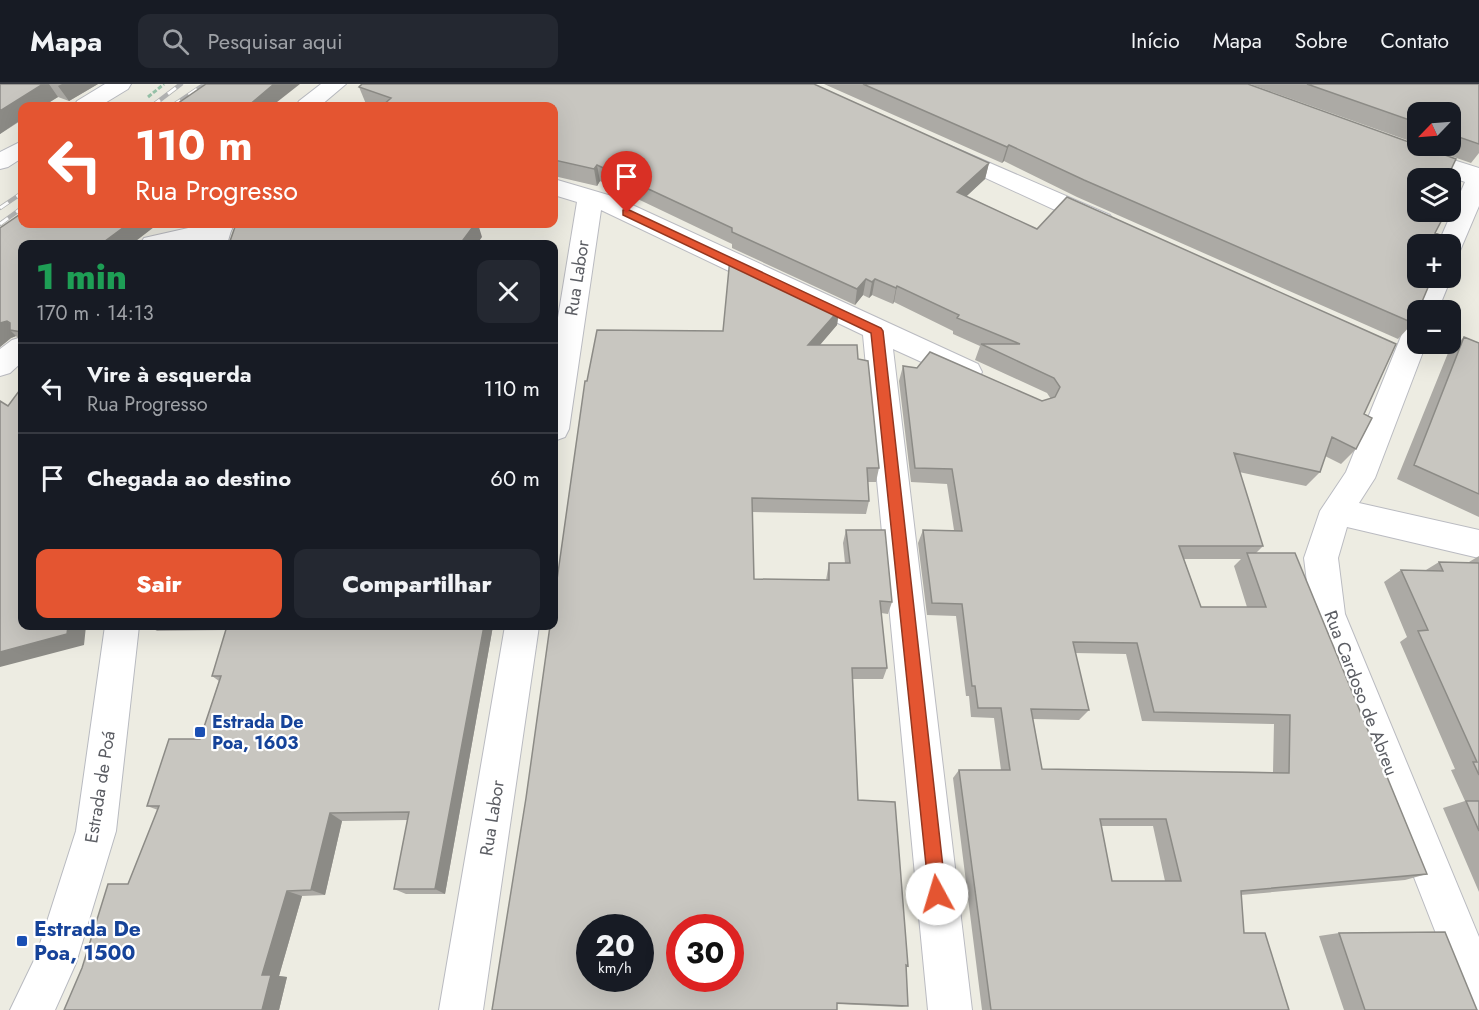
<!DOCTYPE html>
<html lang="pt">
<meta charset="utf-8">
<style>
body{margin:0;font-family:Jost,sans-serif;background:#242831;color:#f1f3f6;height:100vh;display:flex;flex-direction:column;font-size:22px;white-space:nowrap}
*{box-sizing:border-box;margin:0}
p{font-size:20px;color:#9ea1a6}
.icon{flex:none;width:33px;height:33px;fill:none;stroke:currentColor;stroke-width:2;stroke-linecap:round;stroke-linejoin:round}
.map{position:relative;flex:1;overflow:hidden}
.drawer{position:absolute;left:18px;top:156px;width:540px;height:390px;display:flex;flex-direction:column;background:#171b24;border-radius:12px;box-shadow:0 6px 24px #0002}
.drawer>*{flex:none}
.guide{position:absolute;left:18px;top:18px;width:540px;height:126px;border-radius:12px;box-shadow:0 6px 24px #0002;background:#e45531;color:#fff;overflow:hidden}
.needle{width:39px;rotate:245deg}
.fabs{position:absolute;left:1407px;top:18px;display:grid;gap:12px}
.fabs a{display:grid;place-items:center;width:54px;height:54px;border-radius:12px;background:#171b24;box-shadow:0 6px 24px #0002;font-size:30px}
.speed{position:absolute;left:576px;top:830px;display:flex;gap:12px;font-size:30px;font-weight:700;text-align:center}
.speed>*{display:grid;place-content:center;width:78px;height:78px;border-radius:50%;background:#171b24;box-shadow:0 6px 24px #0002;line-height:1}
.speed small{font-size:15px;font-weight:400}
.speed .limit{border:9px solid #d22;background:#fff;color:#111}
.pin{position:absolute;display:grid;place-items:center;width:51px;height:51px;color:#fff;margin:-62px -26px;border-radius:50% 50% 50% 0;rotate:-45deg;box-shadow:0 0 6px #0007}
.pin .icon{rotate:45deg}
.me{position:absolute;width:66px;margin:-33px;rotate:354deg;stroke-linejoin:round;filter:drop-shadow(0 0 4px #0008)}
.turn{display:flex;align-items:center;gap:21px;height:126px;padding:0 18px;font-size:27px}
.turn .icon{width:78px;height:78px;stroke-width:2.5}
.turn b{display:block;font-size:42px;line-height:51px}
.round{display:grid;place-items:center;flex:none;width:63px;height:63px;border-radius:12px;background:#242831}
.overview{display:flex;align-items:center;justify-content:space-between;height:102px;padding:0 18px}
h1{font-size:36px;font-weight:800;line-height:45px;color:#1e9e55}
.cta{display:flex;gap:12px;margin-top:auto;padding:12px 18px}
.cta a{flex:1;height:69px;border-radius:12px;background:#e45531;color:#fff;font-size:24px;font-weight:800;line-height:69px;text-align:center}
.cta a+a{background:#242831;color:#f1f3f6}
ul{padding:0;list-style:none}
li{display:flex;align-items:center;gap:18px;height:90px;padding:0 18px;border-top:2px solid #363941}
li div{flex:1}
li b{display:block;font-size:22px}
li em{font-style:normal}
header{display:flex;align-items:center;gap:36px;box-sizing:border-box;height:84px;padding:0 30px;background:#171b24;border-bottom:2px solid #363941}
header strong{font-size:28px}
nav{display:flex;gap:33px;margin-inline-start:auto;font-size:21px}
.search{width:420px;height:54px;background:#242831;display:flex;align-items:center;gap:15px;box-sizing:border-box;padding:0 21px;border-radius:12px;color:#9ea1a6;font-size:22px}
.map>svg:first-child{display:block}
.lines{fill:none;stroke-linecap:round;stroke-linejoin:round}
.minor-casing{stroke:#babbc1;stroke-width:2}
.secondary-casing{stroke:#b8bac0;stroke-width:2}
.path{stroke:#97c3a9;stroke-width:3;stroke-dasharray:4.5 2;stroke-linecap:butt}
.minor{fill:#fff;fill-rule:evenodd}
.secondary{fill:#fff;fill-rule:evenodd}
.rail-casing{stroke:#b3b4b4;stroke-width:4.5}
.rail{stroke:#fff;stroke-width:3;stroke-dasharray:10;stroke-linecap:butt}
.wall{fill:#acaaa5;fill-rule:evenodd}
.shaded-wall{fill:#8c8b86}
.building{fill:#c8c6c0;stroke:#8c8b86;stroke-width:1.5;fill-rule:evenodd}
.route{fill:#e45531;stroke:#943720;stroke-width:1.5}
.transit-dot{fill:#1a4fb4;stroke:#fff;stroke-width:2}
.labels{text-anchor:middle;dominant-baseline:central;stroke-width:4.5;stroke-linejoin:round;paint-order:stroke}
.street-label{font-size:18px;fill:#5b5d63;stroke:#fff}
.transit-label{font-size:18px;font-weight:bold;fill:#164399;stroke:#fff;text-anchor:start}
.near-transit-label{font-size:21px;font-weight:bold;fill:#164399;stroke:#fff;text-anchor:start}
</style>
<header>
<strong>Mapa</strong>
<div class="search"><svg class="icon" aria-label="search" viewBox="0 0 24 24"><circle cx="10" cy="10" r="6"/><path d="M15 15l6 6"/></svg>Pesquisar aqui</div>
<nav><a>Início</a><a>Mapa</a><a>Sobre</a><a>Contato</a></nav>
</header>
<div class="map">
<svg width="1479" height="926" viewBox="0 0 1479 926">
<rect width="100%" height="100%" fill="#edece2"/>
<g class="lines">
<g class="minor-casing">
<path id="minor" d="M946 60 1110 131 1114 137 1110 143 1101 145 1092 143 938 72 934 67 938 62Z
M1409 62 1479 84V122L1459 169 1450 172V160H1438L1465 98 1401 74 1397 69 1401 64Z
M554 95 615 113 978 280 982 288 978 296 968 299 893 265 972 926H928L863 251 601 126 569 345 565 353 554 357V258L577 118 554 111Z
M206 140H228L232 145 228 151 188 160H140L144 154Z
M1450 193 1451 194 1438 226H1418V233H1415L1411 226 1425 194Z
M1418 235V260H1426L1375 394 1359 419 1479 446V474L1347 443 1338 474 1345 530 1479 853V926L1464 921 1311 530 1304 474 1320 427 1346 388 1404 245 1408 238Z
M22 253V278L10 289 0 292V265L12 256Z
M505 542H539L483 926H439Z"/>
</g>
<g class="secondary-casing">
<path id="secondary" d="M105 0H131L128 5 100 22H74L77 17Z
M321 0H346L320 22H296L299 17Z
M22 57V74L8 83 0 85V68Z
M209 140H233L227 160H201Z
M105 542H139L116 747 76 879 55 926H10L36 872 76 747Z"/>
</g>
<path class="path" d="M148 13 164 0"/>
<use href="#minor" class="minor"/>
<use href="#secondary" class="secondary"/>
<g class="rail-casing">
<path id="rail" d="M152 22 181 0
M172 22 205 0
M0 124 22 109
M0 140 22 124"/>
</g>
<use href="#rail" class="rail"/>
</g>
<path class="wall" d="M0 0H98L69 17 58 13 0 50Z
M362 0H814L989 79 985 95 966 112 1037 145 1067 113 1396 260 1364 330 1372 334 1356 365 1341 380 1325 372 1320 388 1306 402 1239 388 1263 462 1256 469H1295L1427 790 1405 796 1241 811 1244 849H1265L1289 926H982L953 694 959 686H1001L994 634 971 633 969 612H966L956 532 927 531 918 459 923 446H954L947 400 911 398 899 297 903 282 917 284 930 268 1042 317 1051 315 1047 309 975 276 980 262 953 250V247L894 218 893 220 872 211 869 214 863 211 855 221 732 164V160L600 97 597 102 554 92V22H374L366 20 359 3ZM1184 475H1241L1234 482 1247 523H1201ZM1075 569 1126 570 1142 637 1274 640 1273 688 1042 685 1033 635 1079 636 1089 626ZM1101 742H1153L1165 797H1112Z
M824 0H1248L1418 94 1435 149 1413 239 1398 255 1077 113 1004 77 1002 79Z
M1250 0H1479V69L1471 79 1422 62H1450V28H1418V60Z
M0 144 22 160V259L16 252 11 254 0 263Z
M839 226 837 241 820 261 858 275 879 384 876 398H868L869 417 866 430 752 428 754 495 826 496 829 479H845L843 459 846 446 892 518 888 530 881 529 887 584 883 595H853L858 716 908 882 906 883 908 922 902 923 837 920 526 714 587 297 723 247Z
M1464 253 1479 259V433L1397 395 1448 269Z
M1479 472V808L1443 724 1465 717 1451 686 1455 685 1400 558 1407 553 1384 498 1401 486H1426L1439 478H1469Z
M149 542H493L445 810H406L394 805 408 736 342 737 325 811 302 812 279 892 287 893 279 926H64L128 800 158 726 147 722 200 655 219 597 212 592 226 546 157 547Z
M1339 849 1477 926H1344L1319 852Z"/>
<path class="shaded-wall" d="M43 0H49L58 13 43 22H22V35L0 50V27Z
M62 0H98L69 17 58 2Z
M274 0H300L272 22H248Z
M1009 61 1004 77 1002 79 1007 63Z
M989 79 985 95 953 125 957 108Z
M597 81 600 97 597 102 594 85Z
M128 140H158L132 160H101Z
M475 140H478L482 153 477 160 463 156Z
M866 195 863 211 855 221 857 205Z
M875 195 872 211 869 214 872 198Z
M897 202 894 218 893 220 896 204Z
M839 226 837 241 806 277 808 261Z
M7 237 18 247 10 246 16 252 11 254 0 263V239Z
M68 542H86L84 561 0 583V568Z
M484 542H493L445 810 435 805Z
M330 729 342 737 325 811 311 806Z
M287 807 302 812 279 892 287 893 279 926H262V891Z"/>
<path class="building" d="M0 0H43L0 27Z
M206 0H274L248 22H174Z
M362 0H814L989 79 957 108 1037 145 1067 113 1396 260 1364 330 1372 334 1356 365 1332 353 1320 388 1234 369 1263 462H1179L1201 523H1266L1247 469H1295L1427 790 1241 807 1244 849H1265L1289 926H991L959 686H1010L1001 624H978L975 602H972L962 520 932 519 923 446 962 447 952 385 915 384 903 282 917 284 930 268 1042 317 1055 313 1060 303 1054 294 981 260H1020L957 234 959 231 897 202 896 204 875 195 872 198 866 195 857 205 732 148V144L597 81 594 85 554 76V22H382L391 14 359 3ZM1073 558 1137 559 1154 628 1290 631 1289 689 1042 685 1031 625 1089 626ZM1100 735H1166L1181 797H1112Z
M863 0H1248L1456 75 1447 94H1418V128H1446L1435 149 1448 154 1446 160H1418V194H1432L1413 239 1084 96 1009 61 1007 63Z
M1307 0H1479V60L1450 50V28H1418V39Z
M22 129V140H128L101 160H22V248L10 246V239L7 237 0 239V144Z
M236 140H475L463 156 487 157 486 160H229Z
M730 174 839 226 808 261H857L858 275 868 277 879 384H867L869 417 752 414 754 495 829 496V479H850L846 446H885L892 518 880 517 887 584H852L858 716 895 718 908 882 906 881 908 922 837 919V926H492L526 714 550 542H554V517L585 297H587L597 246 723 247ZM590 843H640V894H590ZM680 843H730V894H680Z
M1464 253 1479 259V410L1414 381Z
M22 303V542H68L67 550 0 568V317L8 322Z
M1439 478 1479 479V691L1473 678H1477L1418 547 1428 546 1401 486 1443 487Z
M227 542H484L435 805H394L409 728 330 729 311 806 287 807 262 891H271L262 926H64L82 884 108 800H128L159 722H147L169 655H200L221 592H212Z
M1466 717H1479V747Z
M1445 848 1477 926H1365L1339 849Z"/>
<path class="route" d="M627 125 881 244 883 247 946 810 943 816 937 819 931 816 929 810 871 249 623 131V126Z"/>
<g class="transit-dot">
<rect x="194" y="642" width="12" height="12" rx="3"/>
<rect x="16" y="851" width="12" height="12" rx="3"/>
</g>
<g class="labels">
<g class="street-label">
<text transform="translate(577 194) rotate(-81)">Rua Labor</text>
<text transform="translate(1361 609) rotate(69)">Rua Cardoso de Abreu</text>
<text transform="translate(100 703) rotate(-81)">Estrada de Poá</text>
<text transform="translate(492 734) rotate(-81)">Rua Labor</text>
</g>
<g class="transit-label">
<text x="212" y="638">Estrada De<tspan x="212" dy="21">Poa, 1603</tspan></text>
</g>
<g class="near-transit-label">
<text x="34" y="845">Estrada De<tspan x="34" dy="24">Poa, 1500</tspan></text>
</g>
</g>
</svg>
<div class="fabs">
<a><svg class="needle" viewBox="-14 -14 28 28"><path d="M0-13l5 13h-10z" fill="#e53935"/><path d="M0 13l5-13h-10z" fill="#9ea1a6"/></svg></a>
<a><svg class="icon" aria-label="layers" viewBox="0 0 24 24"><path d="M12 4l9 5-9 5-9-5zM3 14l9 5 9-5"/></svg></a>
<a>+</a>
<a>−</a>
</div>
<div class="speed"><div>20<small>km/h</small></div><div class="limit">30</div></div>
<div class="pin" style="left:627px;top:129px;background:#d93025"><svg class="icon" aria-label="arrive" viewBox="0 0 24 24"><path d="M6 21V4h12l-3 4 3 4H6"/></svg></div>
<svg class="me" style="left:937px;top:810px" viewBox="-20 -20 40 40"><circle r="19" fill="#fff"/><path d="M0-13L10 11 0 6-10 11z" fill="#e45531"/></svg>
<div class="guide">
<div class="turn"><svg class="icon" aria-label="left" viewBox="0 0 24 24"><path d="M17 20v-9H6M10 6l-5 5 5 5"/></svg><div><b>110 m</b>Rua Progresso</div></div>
</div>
<section class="drawer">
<div class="overview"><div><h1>1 min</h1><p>170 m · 14:13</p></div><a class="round"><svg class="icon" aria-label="close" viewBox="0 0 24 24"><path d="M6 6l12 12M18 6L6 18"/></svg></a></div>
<ul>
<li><svg class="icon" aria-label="left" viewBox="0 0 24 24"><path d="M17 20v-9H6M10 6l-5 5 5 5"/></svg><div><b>Vire à esquerda</b><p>Rua Progresso</p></div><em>110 m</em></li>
<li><svg class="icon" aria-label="arrive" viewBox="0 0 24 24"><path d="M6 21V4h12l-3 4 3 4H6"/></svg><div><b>Chegada ao destino</b></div><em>60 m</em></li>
</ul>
<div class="cta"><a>Sair</a><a>Compartilhar</a></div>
</section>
</div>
